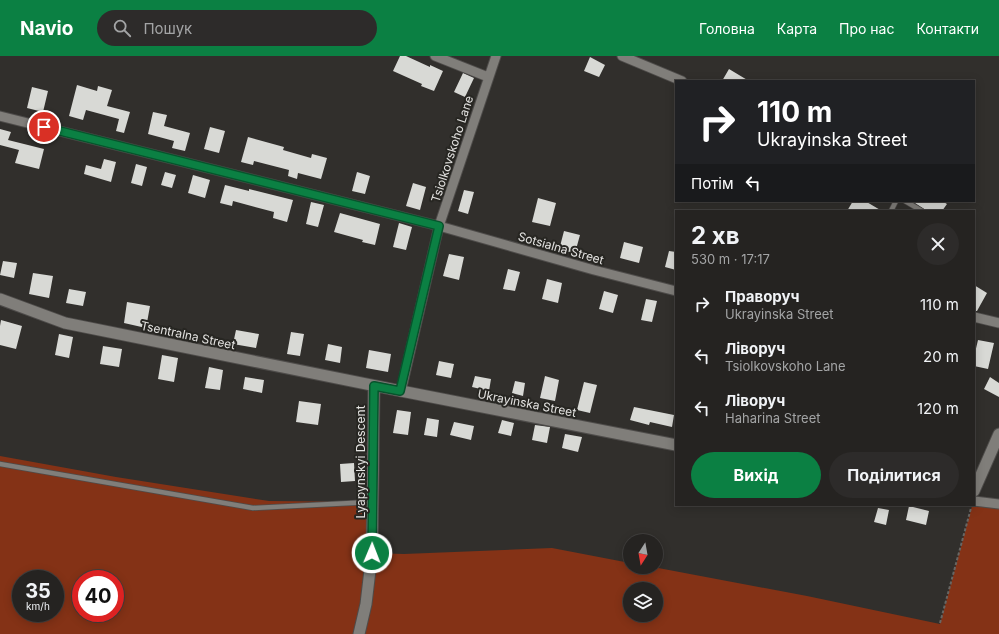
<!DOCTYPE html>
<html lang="uk">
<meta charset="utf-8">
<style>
body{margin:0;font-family:Inter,sans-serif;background:#2d2b2a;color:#f1f3f6;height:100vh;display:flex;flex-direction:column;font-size:15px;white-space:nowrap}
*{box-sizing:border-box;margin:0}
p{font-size:13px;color:#a3a4a5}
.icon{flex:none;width:22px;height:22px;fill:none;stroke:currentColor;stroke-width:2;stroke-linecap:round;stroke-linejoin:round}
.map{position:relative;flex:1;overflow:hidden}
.side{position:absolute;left:675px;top:154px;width:300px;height:296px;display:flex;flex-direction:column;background:#252321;border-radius:0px;box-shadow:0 2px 10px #0003,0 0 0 1px #42403f}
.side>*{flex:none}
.hud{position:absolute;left:675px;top:24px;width:300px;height:122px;border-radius:0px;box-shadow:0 2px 10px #0003,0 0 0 1px #42403f;background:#202124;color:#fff;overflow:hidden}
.needle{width:26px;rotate:191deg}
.controls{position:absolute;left:623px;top:478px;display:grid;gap:8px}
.controls a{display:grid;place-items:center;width:40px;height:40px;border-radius:50%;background:#252321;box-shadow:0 2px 10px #0003,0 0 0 1px #42403f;font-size:20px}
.speed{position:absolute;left:12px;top:514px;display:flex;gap:8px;font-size:20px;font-weight:700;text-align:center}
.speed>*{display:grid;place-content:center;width:52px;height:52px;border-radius:50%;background:#252321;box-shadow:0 2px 10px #0003,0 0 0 1px #42403f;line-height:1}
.speed small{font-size:10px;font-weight:400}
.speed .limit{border:6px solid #d22;background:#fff;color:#111}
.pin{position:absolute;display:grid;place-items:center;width:34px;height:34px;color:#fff;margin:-17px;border:2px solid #fff;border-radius:50%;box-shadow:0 1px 4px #0007}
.me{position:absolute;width:44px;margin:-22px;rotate:1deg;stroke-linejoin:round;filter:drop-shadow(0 0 3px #0008)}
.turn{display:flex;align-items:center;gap:14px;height:84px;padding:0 16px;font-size:18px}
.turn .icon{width:52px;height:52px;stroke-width:2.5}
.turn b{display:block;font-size:28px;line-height:34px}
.then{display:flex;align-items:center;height:38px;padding:0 16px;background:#0003;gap:8px;font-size:15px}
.round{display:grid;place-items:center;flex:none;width:42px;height:42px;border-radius:21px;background:#2d2b2a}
.headline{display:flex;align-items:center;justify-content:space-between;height:68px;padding:0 16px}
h1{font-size:24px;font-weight:700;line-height:30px}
.button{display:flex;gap:8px;margin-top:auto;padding:8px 16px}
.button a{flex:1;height:46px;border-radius:24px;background:#0b8043;color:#fff;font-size:16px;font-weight:700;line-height:46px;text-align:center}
.button a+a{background:#2d2b2a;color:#f1f3f6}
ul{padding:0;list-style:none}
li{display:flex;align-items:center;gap:12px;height:52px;padding:0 16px}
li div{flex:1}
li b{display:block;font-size:15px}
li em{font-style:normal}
header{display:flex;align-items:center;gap:24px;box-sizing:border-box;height:56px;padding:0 20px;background:#0b8043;color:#fff}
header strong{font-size:19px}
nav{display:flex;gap:22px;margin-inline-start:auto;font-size:14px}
.search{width:280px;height:36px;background:#2d2b2a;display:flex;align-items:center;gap:10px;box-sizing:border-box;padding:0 14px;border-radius:22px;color:#a3a4a5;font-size:15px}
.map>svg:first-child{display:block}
.green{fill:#843216;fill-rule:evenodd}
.building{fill:#d8d9d5}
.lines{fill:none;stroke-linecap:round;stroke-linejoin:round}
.service-casing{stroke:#4e4c4a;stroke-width:6}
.minor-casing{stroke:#4e4c4a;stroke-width:11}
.tertiary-casing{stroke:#4e4c4a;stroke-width:13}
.path{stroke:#686764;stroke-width:2;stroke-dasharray:3 2;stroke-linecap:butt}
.service{stroke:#807e7a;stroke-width:4.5}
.minor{stroke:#807e7a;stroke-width:9}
.tertiary{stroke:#807e7a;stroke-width:11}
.route-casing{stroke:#07532c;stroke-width:10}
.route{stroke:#0b8043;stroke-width:7}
.labels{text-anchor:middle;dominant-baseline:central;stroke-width:4;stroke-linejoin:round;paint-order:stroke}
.street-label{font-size:12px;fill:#e3e2e0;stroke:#272622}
</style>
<header>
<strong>Navio</strong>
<div class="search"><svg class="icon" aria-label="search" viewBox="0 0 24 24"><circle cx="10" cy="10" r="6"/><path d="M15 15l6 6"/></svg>Пошук</div>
<nav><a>Головна</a><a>Карта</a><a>Про нас</a><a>Контакти</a></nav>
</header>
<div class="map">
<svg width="999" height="578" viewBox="0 0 999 578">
<rect width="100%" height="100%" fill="#312f2c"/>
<path class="green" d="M0 400 116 421 269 445 373 446 372 497 404 498 552 492 630 507V511H653L807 540 940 568 972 450 999 452V578H0ZM21 523H55V557H21ZM81 523H115V557H81ZM630 533H656V559H630Z"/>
<path class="building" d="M400 0H406L430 11V9L443 15 434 35 421 30 422 28 393 15Z
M590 1 605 9 599 21 584 15Z
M729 13 749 25H722Z
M463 17 474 22 465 41 454 36Z
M77 29 97 35 98 30 112 34 107 50 130 56 124 77 116 75 119 63 86 54 83 64 69 60Z
M32 31 48 35 43 56 27 52Z
M153 56 167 59 164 70 190 77 185 95 172 92 174 85 148 78Z
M210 71 225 75 219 97 204 93Z
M0 73 11 76 8 84 44 93 39 113 15 107 19 94 0 89Z
M248 81 284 91 283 94 311 102 312 98 327 102 321 123 298 117 297 123 288 120 289 114 254 105 253 109 241 106Z
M104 103 116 106 111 126 84 118 86 109 101 113Z
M136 108 147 111 142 130 131 127Z
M165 116 176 119 172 132 161 129Z
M357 116 370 120 365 138 352 135Z
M193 119 210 124 205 142 188 137Z
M413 127 426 131 420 154 406 150Z
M225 129 249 135V133L293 144 287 166 273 162 274 156 233 145 232 150 220 147Z
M464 134 474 136 468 158 458 155Z
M538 142 556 147 550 170 532 166Z
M853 145H865L882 155H847Z
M912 145H942L947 148 942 155H927Z
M311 146 324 149 318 171 306 168Z
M340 157 380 168 375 189 362 186 363 184 334 176Z
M399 167 412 171 406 194 393 191Z
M564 175 580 179 575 197 559 194Z
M624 186 643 191 639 207 620 202Z
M669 195 676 196V214L665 211Z
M449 198 464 201 459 224 443 220Z
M3 205 17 207 14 222 0 219Z
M508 213 520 216 515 235 503 233Z
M33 217 53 220 49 242 29 238Z
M547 223 562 227 558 247 542 243Z
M974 229 987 237 977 255H974Z
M69 233 86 236 83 250 66 247Z
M604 235 618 239 613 257 599 253Z
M646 243 657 245 652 266 641 264Z
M127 246 150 250 146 272 124 267Z
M1 264 22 270 16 293 0 289V270Z
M236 274 259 278 256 292 233 288Z
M291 276 304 278 300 300 287 298Z
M59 278 73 281 69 302 55 299Z
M978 284 994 287 988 313 974 310V301Z
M328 288 342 291 340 307 325 304Z
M103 290 122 293 119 311 100 308Z
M369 294 391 298 388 316 366 312Z
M162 299 178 302 174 326 158 323Z
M439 305 454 308 451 322 436 319Z
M209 311 223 314 220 334 205 332Z
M475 320 491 323 489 335 472 331Z
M545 320 559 324 555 345 540 342Z
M245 321 264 324 262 337 243 333Z
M990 321 999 327V341L984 333Z
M515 325 525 327 523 340 512 337Z
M584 326 597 329 590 357 577 354Z
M299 345 321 348 318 369 296 366Z
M634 351 674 359 672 371 650 366 649 369 630 364Z
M397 354 411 356 408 379 393 377Z
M427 362 439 364 437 381 424 379Z
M502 364 514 367 511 380 498 377Z
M454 366 474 370 471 384 450 379Z
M535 369 550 371 547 387 532 384Z
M565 378 582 381 578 396 562 392Z
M354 407 355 425 341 426 340 408Z
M909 450 929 455 926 469 906 464Z
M878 452 889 454 886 469 874 466Z"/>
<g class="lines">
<g class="service-casing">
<path id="service" d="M905 145 922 155
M891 155 896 145
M0 408 253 452 371 446"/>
</g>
<g class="minor-casing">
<path id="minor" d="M435 0 488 21
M622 0 682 25
M0 60 439 170 594 214 676 235
M974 261 999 267
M401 335 439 170 496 0
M974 445 999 448"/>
</g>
<g class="tertiary-casing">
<path id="tertiary" d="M0 243 65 267 401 335 676 389
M974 435 999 378
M359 578 366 548 372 497 374 330"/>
</g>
<path class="path" d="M940 567 971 452"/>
<use href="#service" class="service"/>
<use href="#minor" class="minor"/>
<use href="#tertiary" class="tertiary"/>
</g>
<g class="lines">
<g class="route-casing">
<path id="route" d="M44 71 439 170 400 335 374 330 372 497"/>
</g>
<use href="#route" class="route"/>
</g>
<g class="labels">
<g class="street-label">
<text transform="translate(452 93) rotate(-72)">Tsiolkovskoho Lane</text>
<text transform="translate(561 192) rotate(16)">Sotsialna Street</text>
<text transform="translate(188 279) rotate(12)">Tsentralna Street</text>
<text transform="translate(527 347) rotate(11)">Ukrayinska Street</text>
<text transform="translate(360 406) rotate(-90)">Lyapynskyi Descent</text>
</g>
</g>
</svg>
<div class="controls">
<a><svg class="needle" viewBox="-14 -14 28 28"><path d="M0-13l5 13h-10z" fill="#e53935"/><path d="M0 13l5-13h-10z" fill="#a3a4a5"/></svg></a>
<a><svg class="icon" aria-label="layers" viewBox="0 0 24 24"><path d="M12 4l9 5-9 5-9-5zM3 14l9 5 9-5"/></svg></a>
</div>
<div class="speed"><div>35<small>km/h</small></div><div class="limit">40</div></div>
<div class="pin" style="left:44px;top:71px;background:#d93025"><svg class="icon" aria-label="arrive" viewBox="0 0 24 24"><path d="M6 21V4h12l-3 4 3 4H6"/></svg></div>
<svg class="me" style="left:372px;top:497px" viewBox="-20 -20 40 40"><circle r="17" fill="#0b8043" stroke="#fff" stroke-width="3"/><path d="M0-11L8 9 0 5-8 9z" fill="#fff"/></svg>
<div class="hud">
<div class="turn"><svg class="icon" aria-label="right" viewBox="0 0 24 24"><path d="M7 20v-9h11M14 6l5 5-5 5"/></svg><div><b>110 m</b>Ukrayinska Street</div></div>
<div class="then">Потім<svg class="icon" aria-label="left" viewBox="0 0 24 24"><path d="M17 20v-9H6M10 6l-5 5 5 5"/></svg></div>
</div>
<section class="side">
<div class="headline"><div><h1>2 хв</h1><p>530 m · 17:17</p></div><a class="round"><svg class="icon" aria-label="close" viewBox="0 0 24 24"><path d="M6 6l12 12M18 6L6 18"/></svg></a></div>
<ul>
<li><svg class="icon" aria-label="right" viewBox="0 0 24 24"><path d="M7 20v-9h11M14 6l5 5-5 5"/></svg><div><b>Праворуч</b><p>Ukrayinska Street</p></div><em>110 m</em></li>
<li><svg class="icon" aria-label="left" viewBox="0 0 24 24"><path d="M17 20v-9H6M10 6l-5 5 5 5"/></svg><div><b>Ліворуч</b><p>Tsiolkovskoho Lane</p></div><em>20 m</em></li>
<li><svg class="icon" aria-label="left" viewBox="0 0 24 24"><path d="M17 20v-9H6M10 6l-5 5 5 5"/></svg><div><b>Ліворуч</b><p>Haharina Street</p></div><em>120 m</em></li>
</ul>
<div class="button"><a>Вихід</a><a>Поділитися</a></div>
</section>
</div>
